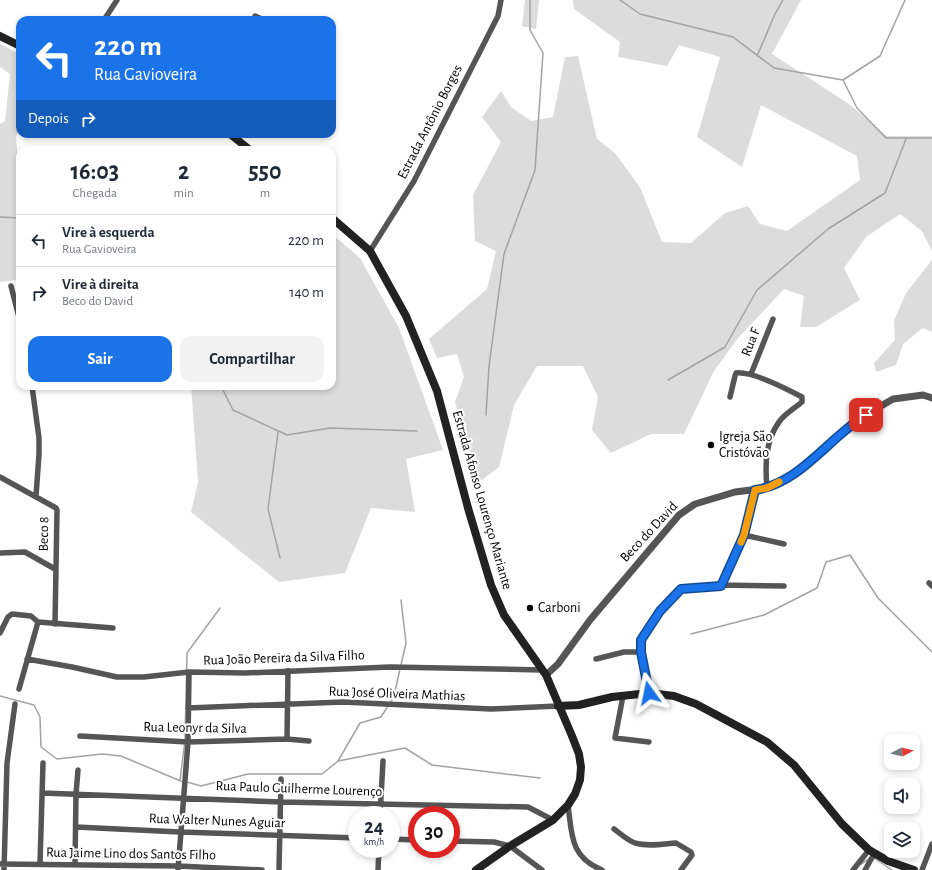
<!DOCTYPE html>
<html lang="pt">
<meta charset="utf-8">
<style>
body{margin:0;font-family:"Alegreya Sans",sans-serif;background:#f2f2f3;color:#1f2937;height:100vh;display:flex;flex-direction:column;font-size:15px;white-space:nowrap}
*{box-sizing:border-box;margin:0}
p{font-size:13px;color:#747a83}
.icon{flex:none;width:22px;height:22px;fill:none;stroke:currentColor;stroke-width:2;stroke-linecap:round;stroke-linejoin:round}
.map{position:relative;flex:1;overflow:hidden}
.drawer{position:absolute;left:16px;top:146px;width:320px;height:244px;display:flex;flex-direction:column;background:#fff;border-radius:12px;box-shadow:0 2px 6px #0003}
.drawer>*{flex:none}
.top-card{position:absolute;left:16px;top:16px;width:320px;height:122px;border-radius:12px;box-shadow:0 2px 6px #0003;background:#1a73e8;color:#fff;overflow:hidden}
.needle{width:26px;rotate:83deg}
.fabs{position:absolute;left:884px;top:734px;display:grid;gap:8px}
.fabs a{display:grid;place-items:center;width:36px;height:36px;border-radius:8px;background:#fff;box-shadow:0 2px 6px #0003;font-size:20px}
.speed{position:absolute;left:348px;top:806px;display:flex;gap:8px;font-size:20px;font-weight:700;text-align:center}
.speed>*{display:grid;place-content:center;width:52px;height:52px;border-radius:50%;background:#fff;box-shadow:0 2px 6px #0003;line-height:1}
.speed small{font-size:10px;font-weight:400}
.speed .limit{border:6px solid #d22;background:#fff;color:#111}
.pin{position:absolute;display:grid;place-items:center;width:34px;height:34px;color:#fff;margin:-17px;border-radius:8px;box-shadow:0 2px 6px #0006}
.me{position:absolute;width:44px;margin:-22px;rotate:348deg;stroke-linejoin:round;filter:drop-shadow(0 0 3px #0008)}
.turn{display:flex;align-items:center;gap:14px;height:84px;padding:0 12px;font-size:18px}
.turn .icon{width:52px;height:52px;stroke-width:2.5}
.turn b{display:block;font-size:28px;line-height:34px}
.then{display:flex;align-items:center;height:38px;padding:0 12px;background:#0003;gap:8px;font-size:15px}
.eta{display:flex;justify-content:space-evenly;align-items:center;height:68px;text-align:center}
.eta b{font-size:24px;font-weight:600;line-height:28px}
.button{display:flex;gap:8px;margin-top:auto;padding:8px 12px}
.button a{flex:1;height:46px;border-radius:12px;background:#1a73e8;color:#fff;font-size:16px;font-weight:600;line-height:46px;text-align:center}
.button a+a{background:#f2f2f3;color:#1f2937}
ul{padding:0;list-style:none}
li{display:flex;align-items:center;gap:12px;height:52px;padding:0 12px;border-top:1px solid #e0e1e3}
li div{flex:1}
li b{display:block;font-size:15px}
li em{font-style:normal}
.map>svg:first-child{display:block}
.green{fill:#dcdcdc}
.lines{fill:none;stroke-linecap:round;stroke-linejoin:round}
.stream{stroke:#a3a3a3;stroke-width:1.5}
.minor{stroke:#555;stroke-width:5.5}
.tertiary{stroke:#555;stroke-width:7}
.secondary{stroke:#222;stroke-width:8}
.route-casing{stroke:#114b97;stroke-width:10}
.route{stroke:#1a73e8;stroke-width:7}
.slow{stroke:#f59e0b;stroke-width:7}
.poi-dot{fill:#000;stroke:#fff;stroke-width:1.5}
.labels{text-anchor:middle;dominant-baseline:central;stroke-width:4;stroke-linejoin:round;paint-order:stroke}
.street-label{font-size:14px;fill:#000;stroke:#fff}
.poi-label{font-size:14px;fill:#000;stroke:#fff;text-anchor:start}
</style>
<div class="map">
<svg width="932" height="870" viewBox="0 0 932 870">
<rect width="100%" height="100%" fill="#fff"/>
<path class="green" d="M525 0H539L536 29 522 26Z
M573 0H801L772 54 849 104 887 136H932V251L922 231 900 214 866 237 844 268 860 300 816 327H800L804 296 784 289 738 338 714 371 684 434H651L611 453 592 430 598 397 583 366H537L514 405 499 467 478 483 455 402 464 377 457 354 437 358 429 339 487 289 496 251 475 241 473 195 501 142 482 117 501 91 511 107 531 121 553 117 565 57 578 56 597 139 615 153 640 187 662 242 691 243 725 213 748 206 760 224 787 231 860 180 857 156 761 105 742 167 697 137 720 57 679 45 667 66 618 57 620 42 574 9Z
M0 44 20 54V129L16 136 19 170H20V297L16 280 0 282V124L5 121 10 74 0 67Z
M332 234 360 258 399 328 443 450 406 459 415 512 371 508 345 573 279 582 191 512 198 482 191 386H332Z
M932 260V332L923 328 903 344 896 365 876 372 874 363 895 340 894 321 906 293Z"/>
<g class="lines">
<path class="stream" d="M620 0 640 14 733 37 774 68 843 80 857 108 886 138H932
M757 56 775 14 783 0
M843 80 880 56 905 0
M0 217 20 218
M668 380 725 347 757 290 828 229 885 193 906 139
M221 386 233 410 287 435 330 428 417 431
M486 415 489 366 504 254 535 170 543 53 530 30V0
M278 432 268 509 280 558
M401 600 406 643 401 665
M691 634 764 615 817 588 826 562 850 555 878 598 932 652
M0 696 34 705 40 717 41 747 57 759 102 754 121 756 183 782
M390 703 394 696 400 669
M338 761 360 723 381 717 388 706
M180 781 185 740 187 653 220 608
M187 782 201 786 248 774H322L338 761 405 748 432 765 540 778
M874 858 892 870
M861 864 869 859"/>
<path class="minor" d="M255 16 264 20
M104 20 117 0
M370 251 414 181 498 16 501 0
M11 286 20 321
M751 374 773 319
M32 386 39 438V454L36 496
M730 397 735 376 736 373C753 371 787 389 802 397V402C795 408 784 414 779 422 765 441 765 466 767 488
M0 477 56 508 57 510 55 624
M744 535 784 544
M0 553 25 552 55 569
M929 583 932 586
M721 585 744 535 755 490
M0 633 8 617 12 614 31 616 38 622
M27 659 72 667 117 677H144L189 672 245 673 390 667 543 670
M596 659 624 652H641
M19 689 38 622 113 628
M649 693 641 652V640L660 611 681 589 721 585 784 586
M623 696 615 738 649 742
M188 708 343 702 491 709 558 706
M80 736 188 742 287 739 309 741
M287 739 288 671
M42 793 281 802 528 807 553 820
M568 805C572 835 570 857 602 870
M380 815 383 761
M76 827 180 832 357 838
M614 829C621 834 627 840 635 843 648 847 663 844 676 843L691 852 692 855 681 870
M391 839 417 840
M451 841 494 842 510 846 542 870
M0 864 178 866 262 870
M40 864 43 763
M75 865 76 794 78 770
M4 870 7 763 15 704
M178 870 188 742 189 672
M279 870 281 779
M378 870 379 849
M853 870 869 850
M865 870 874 854
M922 870 932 844"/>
<path class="tertiary" d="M546 675 558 664 590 620 679 515 695 504 735 492 767 488 799 471 852 423 893 399 923 395 932 398"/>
<path class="secondary" d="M0 36 20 46
M230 134 250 150
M332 218 370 251 406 316 437 391 468 508 491 585 504 615 546 675 572 736 579 754 581 767 580 780 575 794 568 805 553 820 510 846 476 870
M558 706 579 705 612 697 649 693 674 696 696 704 767 742 794 765 842 824 869 850 888 861 914 870"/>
</g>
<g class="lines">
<g class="route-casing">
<path id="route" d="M649 693 641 652V640L660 611 681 589 721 586 744 535 755 490C801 483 828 438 866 415"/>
</g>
<use href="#route" class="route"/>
<path class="slow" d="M741 542 744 535 755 490 767 488 779 482"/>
</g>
<g class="poi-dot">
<circle cx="711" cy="445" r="4"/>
<circle cx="530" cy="608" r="4"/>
</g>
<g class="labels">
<g class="street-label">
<text transform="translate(430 122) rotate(-63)">Estrada Antônio Borges</text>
<text transform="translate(751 342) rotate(-68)">Rua F</text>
<text transform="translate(482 500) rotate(74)">Estrada Afonso Lourenço Mariante</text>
<text transform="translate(649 532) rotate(-47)">Beco do David</text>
<text transform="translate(44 534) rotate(-89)">Beco 8</text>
<text transform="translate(284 658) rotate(-2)">Rua João Pereira da Silva Filho</text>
<text transform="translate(397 694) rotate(2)">Rua José Oliveira Mathias</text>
<text transform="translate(195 728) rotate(1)">Rua Leonyr da Silva</text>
<text transform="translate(299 789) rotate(2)">Rua Paulo Guilherme Lourenço</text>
<text transform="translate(217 821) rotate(2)">Rua Walter Nunes Aguiar</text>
<text transform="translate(131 854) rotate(1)">Rua Jaime Lino dos Santos Filho</text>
</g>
<g class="poi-label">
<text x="719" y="437">Igreja São<tspan x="719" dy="16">Cristóvão</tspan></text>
<text x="538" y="608">Carboni</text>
</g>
</g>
</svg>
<div class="fabs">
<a><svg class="needle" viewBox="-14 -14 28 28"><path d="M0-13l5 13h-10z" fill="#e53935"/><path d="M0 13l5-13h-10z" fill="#747a83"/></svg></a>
<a><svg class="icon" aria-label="sound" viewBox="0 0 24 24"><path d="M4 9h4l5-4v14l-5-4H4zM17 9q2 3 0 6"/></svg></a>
<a><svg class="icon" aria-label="layers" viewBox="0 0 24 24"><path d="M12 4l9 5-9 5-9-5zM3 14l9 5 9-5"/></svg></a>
</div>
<div class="speed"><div>24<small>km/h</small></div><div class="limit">30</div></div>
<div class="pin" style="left:866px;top:415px;background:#d93025"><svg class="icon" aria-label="arrive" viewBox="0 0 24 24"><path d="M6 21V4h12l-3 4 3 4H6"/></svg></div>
<svg class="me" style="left:649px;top:693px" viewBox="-20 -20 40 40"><path d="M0-17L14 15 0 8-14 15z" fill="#1a73e8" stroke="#fff" stroke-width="4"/></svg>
<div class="top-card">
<div class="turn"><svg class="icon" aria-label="left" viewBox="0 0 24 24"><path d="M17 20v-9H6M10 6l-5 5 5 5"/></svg><div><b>220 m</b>Rua Gavioveira</div></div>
<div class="then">Depois<svg class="icon" aria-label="right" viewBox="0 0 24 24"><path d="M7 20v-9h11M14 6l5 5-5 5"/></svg></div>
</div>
<section class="drawer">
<div class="eta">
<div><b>16:03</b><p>Chegada</p></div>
<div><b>2</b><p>min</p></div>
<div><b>550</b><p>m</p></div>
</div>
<ul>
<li><svg class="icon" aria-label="left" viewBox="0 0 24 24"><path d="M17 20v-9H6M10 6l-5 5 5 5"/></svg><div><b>Vire à esquerda</b><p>Rua Gavioveira</p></div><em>220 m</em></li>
<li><svg class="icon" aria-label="right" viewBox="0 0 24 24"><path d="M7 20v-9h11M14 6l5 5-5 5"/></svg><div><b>Vire à direita</b><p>Beco do David</p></div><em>140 m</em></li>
</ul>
<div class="button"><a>Sair</a><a>Compartilhar</a></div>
</section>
</div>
